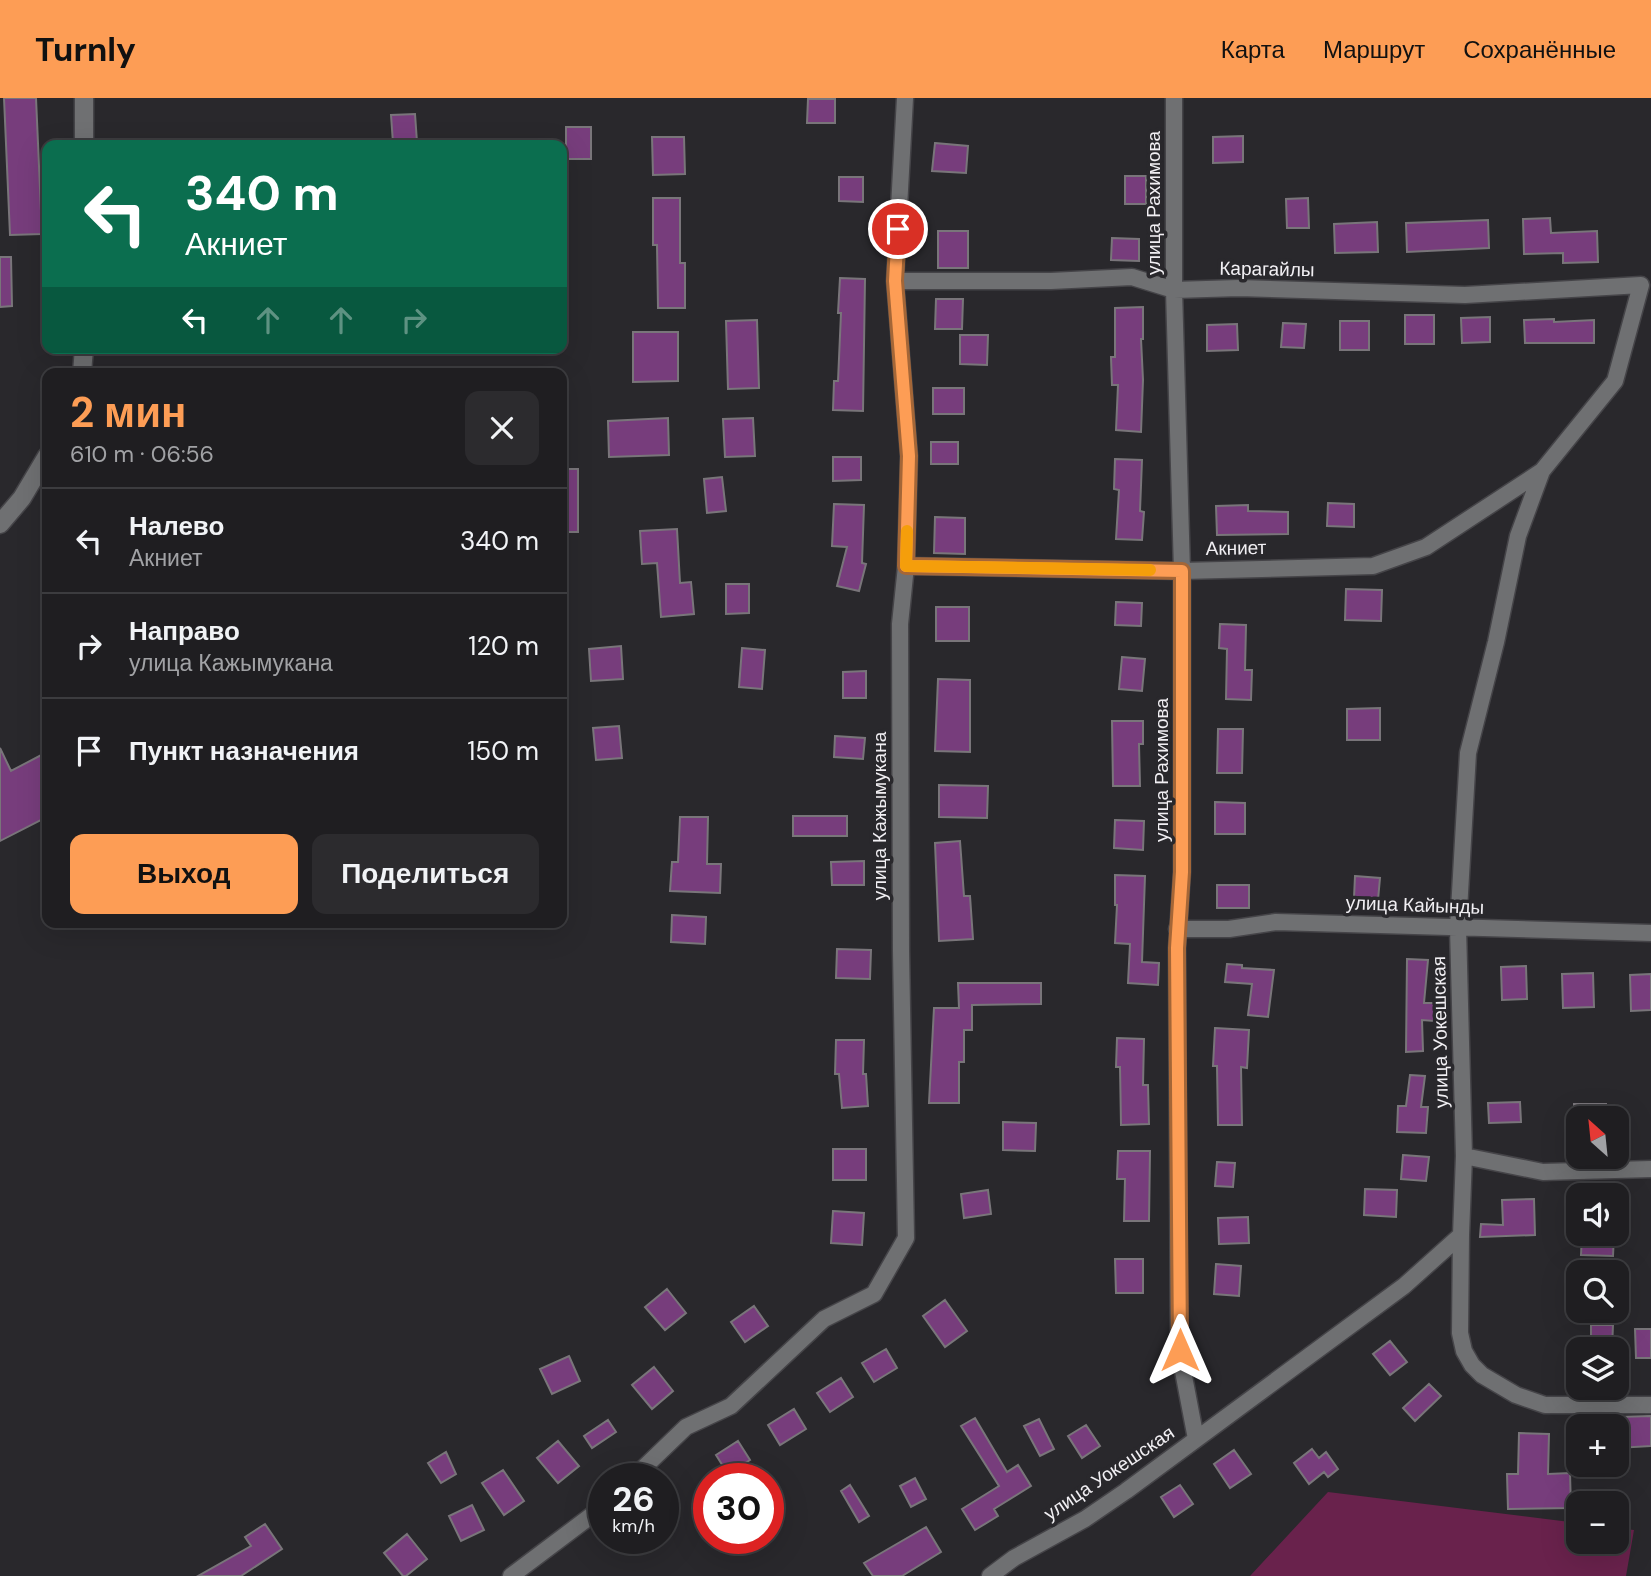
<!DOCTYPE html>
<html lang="ru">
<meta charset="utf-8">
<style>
body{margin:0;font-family:"DM Sans",sans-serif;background:#2c2b2e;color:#f1f3f6;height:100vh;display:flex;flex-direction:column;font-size:26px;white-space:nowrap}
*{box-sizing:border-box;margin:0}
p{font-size:23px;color:#a1a2a5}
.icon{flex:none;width:38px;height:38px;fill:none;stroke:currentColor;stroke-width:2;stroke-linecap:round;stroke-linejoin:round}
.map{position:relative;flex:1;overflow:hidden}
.details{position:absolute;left:42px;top:270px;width:525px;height:560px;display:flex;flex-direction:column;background:#1f1e21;border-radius:14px;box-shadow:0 7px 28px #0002,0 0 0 2px #3c3c3f}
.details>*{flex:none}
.guide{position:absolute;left:42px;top:42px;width:525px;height:214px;border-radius:14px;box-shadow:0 7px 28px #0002,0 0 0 2px #3c3c3f;background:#0b6e4f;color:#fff;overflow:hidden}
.needle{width:46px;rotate:333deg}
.buttons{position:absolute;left:1566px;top:1008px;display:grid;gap:14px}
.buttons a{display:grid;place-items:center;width:63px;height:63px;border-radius:14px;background:#1f1e21;box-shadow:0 7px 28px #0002,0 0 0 2px #3c3c3f;font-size:35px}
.speed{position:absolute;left:588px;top:1365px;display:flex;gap:14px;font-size:35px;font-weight:700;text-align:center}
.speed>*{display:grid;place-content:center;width:91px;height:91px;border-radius:50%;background:#1f1e21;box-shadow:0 7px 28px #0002,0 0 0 2px #3c3c3f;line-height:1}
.speed small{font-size:18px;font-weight:400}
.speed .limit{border:10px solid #d22;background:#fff;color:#111}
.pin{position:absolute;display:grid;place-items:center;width:60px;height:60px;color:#fff;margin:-30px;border:4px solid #fff;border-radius:50%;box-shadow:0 2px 7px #0007}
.me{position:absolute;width:77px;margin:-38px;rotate:0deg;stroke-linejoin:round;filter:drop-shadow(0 0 5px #0008)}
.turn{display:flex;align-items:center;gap:24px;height:147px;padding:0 28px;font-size:32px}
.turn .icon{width:91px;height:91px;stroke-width:2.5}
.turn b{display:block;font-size:49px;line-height:60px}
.lanes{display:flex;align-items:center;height:66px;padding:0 28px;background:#0003;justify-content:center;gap:35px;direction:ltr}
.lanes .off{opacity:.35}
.round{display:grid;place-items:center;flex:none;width:74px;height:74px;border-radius:14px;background:#2c2b2e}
.summary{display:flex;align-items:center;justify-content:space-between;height:119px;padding:0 28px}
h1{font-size:42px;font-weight:700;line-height:52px;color:#fd9d55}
.cta{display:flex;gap:14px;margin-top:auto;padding:14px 28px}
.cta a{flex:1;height:80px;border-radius:14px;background:#fd9d55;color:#111;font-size:28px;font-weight:700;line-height:80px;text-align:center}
.cta a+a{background:#2c2b2e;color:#f1f3f6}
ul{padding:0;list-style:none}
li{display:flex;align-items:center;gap:21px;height:105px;padding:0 28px;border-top:2px solid #3c3c3f}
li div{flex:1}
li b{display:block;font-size:26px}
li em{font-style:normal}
header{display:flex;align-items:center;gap:42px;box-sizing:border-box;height:98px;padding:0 35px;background:#fd9d55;color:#111}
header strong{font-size:33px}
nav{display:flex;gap:38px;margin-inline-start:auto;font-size:24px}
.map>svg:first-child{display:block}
.green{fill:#69224c}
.building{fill:#773d7c;stroke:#79757a;stroke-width:2}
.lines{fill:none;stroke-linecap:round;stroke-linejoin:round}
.minor-casing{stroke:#454448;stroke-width:19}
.tertiary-casing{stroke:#454448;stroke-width:21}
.minor{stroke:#6f7072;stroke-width:16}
.tertiary{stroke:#6f7072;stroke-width:18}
.route-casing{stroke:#a46637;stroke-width:18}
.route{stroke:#fd9d55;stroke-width:12}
.slow{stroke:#f59e0b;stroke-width:12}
.labels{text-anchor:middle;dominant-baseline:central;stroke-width:7;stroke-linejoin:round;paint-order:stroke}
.street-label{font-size:19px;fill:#f1eff3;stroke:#29282c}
</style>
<header>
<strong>Turnly</strong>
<nav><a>Карта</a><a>Маршрут</a><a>Сохранённые</a></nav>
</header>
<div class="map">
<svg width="1651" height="1478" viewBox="0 0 1651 1478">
<rect width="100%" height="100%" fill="#29282c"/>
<path class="green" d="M1328 1394 1578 1425V1444H1617V1430L1634 1432 1626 1478H1250Z"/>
<path class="building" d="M4 0H36L42 136 10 137Z
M808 1H835V25H807Z
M415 16 417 44 393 45 391 17Z
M566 29H591V61H566Z
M1243 38V64L1213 65V39Z
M652 39H684L685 76 653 77Z
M935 45 968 48 966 75 932 73Z
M1125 78H1146V106H1125Z
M839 79H863V104L839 103Z
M653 100H680V165H685V210H658L657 147H653Z
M1308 100 1309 130H1287L1286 101Z
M1550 120 1551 135 1597 133 1598 164 1563 165V155L1524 156 1523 121Z
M1488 122 1489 150 1407 154 1406 125Z
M1377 124 1378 154 1335 155 1334 126Z
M938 133H968V170H938Z
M1112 140 1139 141V163L1111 162Z
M0 159H11L12 208 0 209Z
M840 180 865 181 863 313 833 312 834 283H838L841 215H838Z
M936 201H963L962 231H935Z
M1143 209V241H1141L1143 282 1141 334 1116 332 1118 287H1112L1111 259H1115V210Z
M1405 217H1434V246H1405Z
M1490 219V244L1462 245 1461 220Z
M1554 221V224L1594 222V245H1525L1524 222Z
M757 222 759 290 728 291 726 223Z
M1340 223H1369V252H1340Z
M1283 225 1306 226 1304 250 1281 249Z
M1237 226 1238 252 1207 253V227Z
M633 234H678V283L633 284Z
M960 237H988L987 267 960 266Z
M933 290H964V316H933Z
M668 320 669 357 609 359 608 323Z
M753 320 755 358 725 359 723 321Z
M931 344H958V366H931Z
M833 359H861V382L833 383Z
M1115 361 1142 362 1140 413 1144 414 1142 442 1116 441 1119 392 1114 391Z
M562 371H578V434H562Z
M722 379 726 413 707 415 704 381Z
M1328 405 1354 406V429L1327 428Z
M834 406 864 407 862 465 866 466 859 493 837 488 847 449 832 448Z
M1248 407V413L1288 414V436L1217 437 1216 408Z
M935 419 965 420V456L934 455Z
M677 431 680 485 691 484 694 516 661 519 657 465 642 466 640 433Z
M726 486H749V515L726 516Z
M1346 491 1382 492 1381 523 1345 522Z
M1116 504 1142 505 1141 528 1115 527Z
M936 509H969V543H936Z
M1220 526 1246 527 1245 572H1252L1251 602 1226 601 1227 551 1219 550Z
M621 548 623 581 591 583 589 551Z
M742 550 765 552 762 591 739 589Z
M1122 559 1145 561 1142 593 1119 591Z
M866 573V600H843V574Z
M938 581 970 582V654L935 653Z
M1380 610V642H1347V611Z
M1112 623H1143V646H1139L1140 688H1113Z
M619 628 622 660 596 662 593 630Z
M1218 631H1243L1242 675H1217Z
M835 638 865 640 863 661 834 659Z
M0 650 11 673 47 654V719L0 743Z
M939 687 988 688 987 720 939 719Z
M1215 704 1245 705V736H1215Z
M793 718H847V738H793Z
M680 719H708L707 766H721L720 795 670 793 672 764H678Z
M1115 722 1144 723 1143 752 1114 750Z
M960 743 964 798H970L973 841 939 843 935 745Z
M864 763V787H832L831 764Z
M1115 777 1145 778 1142 864 1159 865 1158 887 1128 885 1130 846 1115 845 1117 807H1115Z
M1355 778 1380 780 1378 802 1354 800Z
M1217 787H1249V810H1217Z
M672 817 706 819 705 846 671 844Z
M837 851 871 852 870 881 836 880Z
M1407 861 1428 862 1424 905H1435L1434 923 1422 922 1423 953 1406 954Z
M1227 866 1242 867V870L1274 872 1268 919 1248 917 1252 886 1225 884Z
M1526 868 1527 901 1502 902 1501 869Z
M1593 875 1594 909 1563 910 1562 876Z
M1651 876V912L1631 913 1630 877Z
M958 885H1041V906L972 907V932H964V964H959V1005H929L934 910H959Z
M1215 930 1249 932 1247 970 1241 969 1242 1027H1218L1217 968H1213Z
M1117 940 1144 941 1143 987H1148L1149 1026 1121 1027 1120 969H1116Z
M836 942H864L863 976H866L868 1008 842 1010 839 976H835Z
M1410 977 1425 978 1421 1009H1428L1426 1035 1397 1034 1398 1008H1406Z
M1520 1004 1521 1024 1489 1025 1488 1005Z
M1574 1006H1606V1020H1574Z
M1003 1024 1036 1025 1035 1053 1003 1052Z
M833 1051H866V1082H833Z
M1118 1053H1150L1149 1123H1124L1125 1081H1117Z
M1403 1057 1429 1059 1426 1083 1401 1081Z
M1217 1064 1235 1065 1233 1089 1215 1088Z
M1365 1091 1397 1092 1396 1119 1364 1117Z
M988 1092 991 1116 964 1120 961 1096Z
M1534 1101 1535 1137 1480 1139 1481 1126 1503 1127 1502 1102Z
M833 1113 864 1115 862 1147 831 1145Z
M1248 1119 1249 1145 1219 1146 1218 1120Z
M1582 1136H1614L1613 1158 1581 1157Z
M1115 1161H1143V1195H1116Z
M1216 1166 1241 1168 1239 1198 1214 1196Z
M667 1191 686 1215 665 1232 645 1209Z
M945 1202 967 1233 945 1249 923 1218Z
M754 1208 768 1228 745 1244 731 1224Z
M1591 1227H1613L1612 1251H1591Z
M1635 1231H1651V1260H1636Z
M1390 1243 1407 1264 1390 1277 1373 1256Z
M886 1251 897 1270 874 1284 862 1265Z
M569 1258 580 1283 552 1296 540 1271Z
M654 1269 673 1293 652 1311 632 1287Z
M841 1280 853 1299 830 1314 817 1295Z
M1429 1286 1441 1298 1415 1323 1403 1310Z
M794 1311 806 1331 780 1347 768 1327Z
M1651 1318V1348L1617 1350V1319Z
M975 1320 1007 1374 1018 1367 1031 1388 994 1411 998 1418 975 1432 962 1411 999 1388 961 1328Z
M1039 1321 1054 1351 1040 1358 1024 1328Z
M608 1322 616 1334 592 1350 584 1338Z
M1086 1327 1100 1348 1082 1360 1068 1338Z
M1519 1335 1549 1336 1548 1376 1570 1375 1571 1410 1508 1411 1507 1376H1518Z
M558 1343 579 1368 558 1385 537 1360Z
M738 1343 750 1362 728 1376 716 1357Z
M1312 1351 1319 1360 1326 1354 1338 1371 1328 1379 1324 1374 1309 1386 1294 1365Z
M1234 1352 1251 1376 1230 1390 1214 1366Z
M446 1354 456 1376 441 1385 428 1365Z
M503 1372 524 1403 504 1417 482 1385Z
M915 1380 926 1401 911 1409 900 1388Z
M850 1387 869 1418 859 1424 841 1393Z
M1180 1387 1193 1406 1174 1419 1161 1399Z
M472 1407 484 1432 461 1443 449 1418Z
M265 1426 282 1451 241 1478H198L251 1448 245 1439Z
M926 1429 941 1454 902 1478H873L864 1465Z
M407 1436 427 1461 406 1478H403L384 1455Z"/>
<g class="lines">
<g class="minor-casing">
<path id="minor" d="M1174 0V192L1182 473V774L1177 850 1179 1252 1196 1341
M895 183H1051L1132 179 1174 192 1239 190 1465 197 1641 187 1615 283 1542 373 1518 438 1496 544 1468 655 1458 830 1464 1058 1461 1137 1404 1188 1126 1393 1085 1421 1014 1460 990 1478
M906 468 1182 473 1373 468 1426 449 1542 373
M1177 831H1229L1276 824 1651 835
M1464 1058 1543 1074 1651 1071
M1461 1137 1460 1235 1464 1253 1472 1267 1482 1277 1516 1297 1545 1307H1651
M632 1381 686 1329 731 1308 824 1221 874 1196 906 1140 901 853 900 526 906 468 909 358 895 183 905 0
M511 1478 604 1408"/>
</g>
<g class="tertiary-casing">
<path id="tertiary" d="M84 0V47
M82 275 84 250
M0 426 22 400 47 358"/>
</g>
<use href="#minor" class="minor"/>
<use href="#tertiary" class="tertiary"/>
</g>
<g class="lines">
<g class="route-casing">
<path id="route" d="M898 131 895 183 909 358 906 468 1182 473V774L1177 850 1180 1252"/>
</g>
<use href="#route" class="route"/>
<path class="slow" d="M907 433 906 468 1150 472"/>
</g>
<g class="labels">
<g class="street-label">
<text transform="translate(1153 105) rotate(-90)">улица Рахимова</text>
<text transform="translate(1267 171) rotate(1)">Карагайлы</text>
<text transform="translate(1236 450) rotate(-1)">Акниет</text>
<text transform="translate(1161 672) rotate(-90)">улица Рахимова</text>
<text transform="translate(879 718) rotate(-90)">улица Кажымукана</text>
<text transform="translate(1415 807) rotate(2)">улица Кайынды</text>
<text transform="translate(1440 934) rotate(-91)">улица Уокешская</text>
<text transform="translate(1109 1375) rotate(-34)">улица Уокешская</text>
</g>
</g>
</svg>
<div class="buttons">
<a><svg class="needle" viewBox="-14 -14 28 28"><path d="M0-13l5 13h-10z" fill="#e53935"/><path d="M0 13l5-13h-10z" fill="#a1a2a5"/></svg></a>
<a><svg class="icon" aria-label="sound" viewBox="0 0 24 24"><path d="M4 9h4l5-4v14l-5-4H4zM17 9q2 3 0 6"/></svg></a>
<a><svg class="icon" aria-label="search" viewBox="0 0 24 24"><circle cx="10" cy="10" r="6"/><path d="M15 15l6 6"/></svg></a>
<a><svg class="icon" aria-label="layers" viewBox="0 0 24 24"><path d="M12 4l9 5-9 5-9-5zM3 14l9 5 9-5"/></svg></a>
<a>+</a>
<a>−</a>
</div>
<div class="speed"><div>26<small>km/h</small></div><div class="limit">30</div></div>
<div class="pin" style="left:898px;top:131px;background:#d93025"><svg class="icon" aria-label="arrive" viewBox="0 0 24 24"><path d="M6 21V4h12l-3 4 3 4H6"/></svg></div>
<svg class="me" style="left:1180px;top:1252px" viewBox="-20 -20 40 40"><path d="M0-17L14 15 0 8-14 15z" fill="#fd9d55" stroke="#fff" stroke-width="4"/></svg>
<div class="guide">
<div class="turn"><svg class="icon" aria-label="left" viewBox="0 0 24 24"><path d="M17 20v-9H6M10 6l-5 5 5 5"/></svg><div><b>340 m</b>Акниет</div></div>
<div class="lanes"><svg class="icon" aria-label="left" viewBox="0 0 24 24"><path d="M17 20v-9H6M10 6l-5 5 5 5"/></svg><svg class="icon off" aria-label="ahead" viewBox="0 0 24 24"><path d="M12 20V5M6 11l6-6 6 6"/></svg><svg class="icon off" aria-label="ahead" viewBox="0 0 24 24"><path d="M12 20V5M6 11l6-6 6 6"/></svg><svg class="icon off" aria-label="right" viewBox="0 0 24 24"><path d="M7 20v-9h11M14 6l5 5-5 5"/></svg></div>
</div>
<section class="details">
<div class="summary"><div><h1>2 мин</h1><p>610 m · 06:56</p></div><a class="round"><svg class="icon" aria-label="close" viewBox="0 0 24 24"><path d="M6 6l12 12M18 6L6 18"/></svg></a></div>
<ul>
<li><svg class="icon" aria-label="left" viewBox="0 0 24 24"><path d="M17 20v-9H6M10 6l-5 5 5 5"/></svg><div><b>Налево</b><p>Акниет</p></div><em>340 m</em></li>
<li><svg class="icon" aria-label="right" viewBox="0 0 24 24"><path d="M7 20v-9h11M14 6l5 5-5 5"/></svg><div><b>Направо</b><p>улица Кажымукана</p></div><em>120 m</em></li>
<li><svg class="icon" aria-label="arrive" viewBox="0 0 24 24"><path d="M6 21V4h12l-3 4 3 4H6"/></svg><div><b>Пункт назначения</b></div><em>150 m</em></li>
</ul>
<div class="cta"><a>Выход</a><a>Поделиться</a></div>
</section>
</div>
